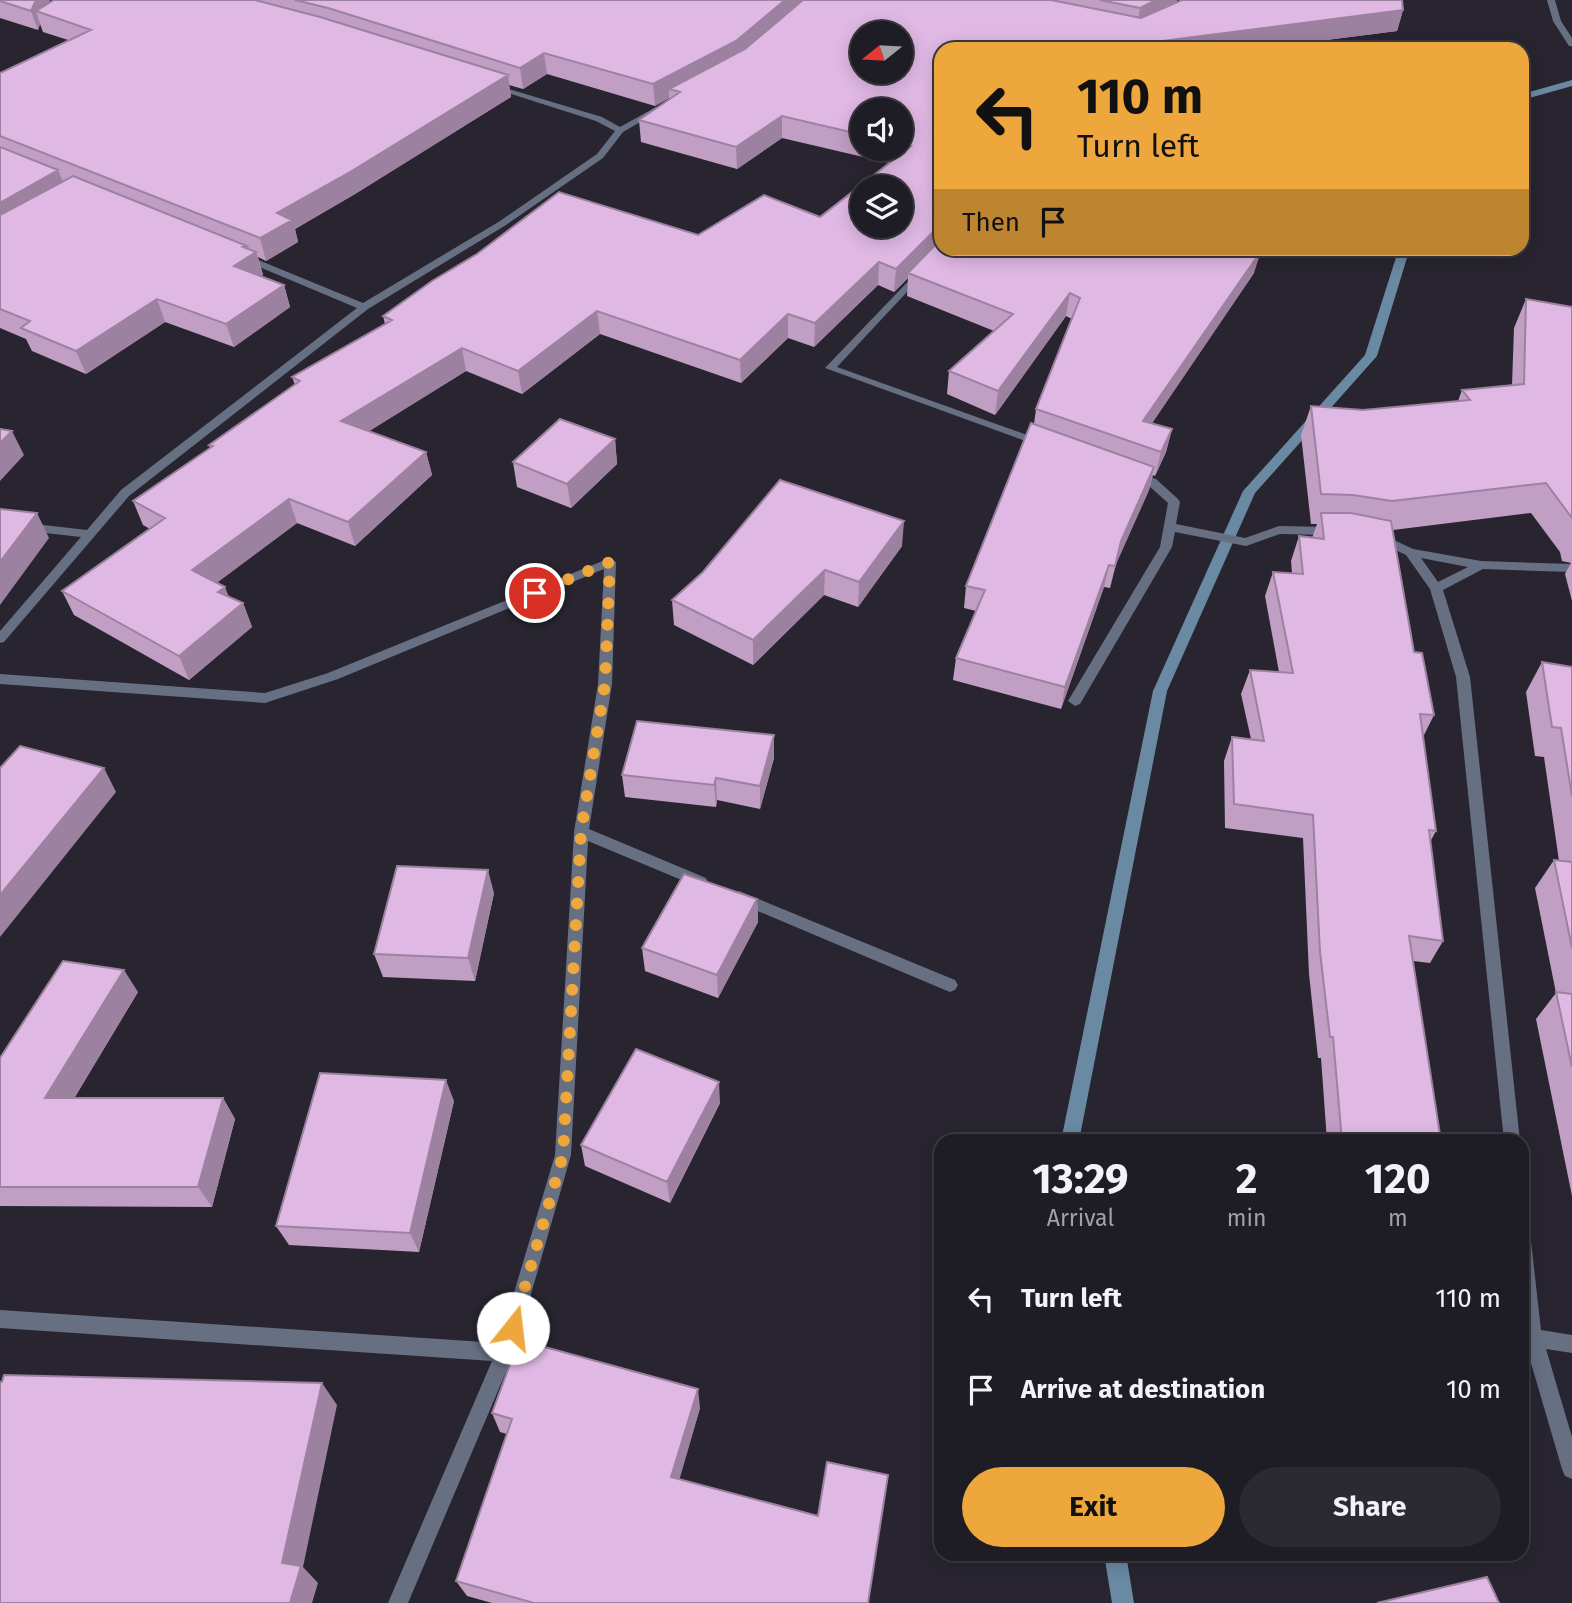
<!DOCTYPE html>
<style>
body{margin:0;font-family:"Fira Sans",sans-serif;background:#2b2931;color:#f1f3f6;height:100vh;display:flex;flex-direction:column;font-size:26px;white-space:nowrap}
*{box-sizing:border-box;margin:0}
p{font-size:23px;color:#a1a1a6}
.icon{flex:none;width:38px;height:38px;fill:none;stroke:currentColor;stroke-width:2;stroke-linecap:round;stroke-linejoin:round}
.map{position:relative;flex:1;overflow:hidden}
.side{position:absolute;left:934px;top:1134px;width:595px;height:427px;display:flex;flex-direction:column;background:#1e1c24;border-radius:21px;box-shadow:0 4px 18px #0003,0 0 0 2px #3c3a41}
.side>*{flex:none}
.top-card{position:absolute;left:934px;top:42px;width:595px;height:214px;border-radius:21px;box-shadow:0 4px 18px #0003,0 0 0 2px #3c3a41;background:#eea73c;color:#111;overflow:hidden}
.needle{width:46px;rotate:252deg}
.buttons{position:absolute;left:850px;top:21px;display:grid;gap:14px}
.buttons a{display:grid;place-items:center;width:63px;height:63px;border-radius:50%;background:#1e1c24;box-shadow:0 4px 18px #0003,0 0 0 2px #3c3a41;font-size:35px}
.pin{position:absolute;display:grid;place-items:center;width:60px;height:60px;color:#fff;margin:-30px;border:4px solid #fff;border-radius:50%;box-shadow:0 2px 7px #0007}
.me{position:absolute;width:77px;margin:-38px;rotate:16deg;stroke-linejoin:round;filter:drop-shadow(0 0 5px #0008)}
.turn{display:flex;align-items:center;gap:24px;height:147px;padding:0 28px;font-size:32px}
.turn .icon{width:91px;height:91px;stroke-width:2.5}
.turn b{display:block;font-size:49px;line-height:60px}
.then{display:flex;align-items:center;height:66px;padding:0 28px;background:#0003;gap:14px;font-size:26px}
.eta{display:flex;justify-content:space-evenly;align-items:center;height:119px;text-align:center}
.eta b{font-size:42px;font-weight:700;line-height:49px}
.cta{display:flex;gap:14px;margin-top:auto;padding:14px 28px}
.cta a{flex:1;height:80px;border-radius:42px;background:#eea73c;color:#111;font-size:28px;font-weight:700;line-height:80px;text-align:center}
.cta a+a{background:#2b2931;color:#f1f3f6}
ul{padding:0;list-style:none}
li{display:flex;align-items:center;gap:21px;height:91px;padding:0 28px}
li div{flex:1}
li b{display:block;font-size:26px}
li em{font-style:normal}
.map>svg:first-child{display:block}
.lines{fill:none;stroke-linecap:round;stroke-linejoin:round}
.stream{fill:#6a8aa3;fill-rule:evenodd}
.minor{fill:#676f83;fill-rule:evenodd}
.wall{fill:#c19ec4;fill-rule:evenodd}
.shaded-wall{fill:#9d81a0}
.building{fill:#e0b8e4;stroke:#9d81a0;stroke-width:2;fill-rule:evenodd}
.route{stroke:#eea73c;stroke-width:12;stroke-dasharray:0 21.6}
</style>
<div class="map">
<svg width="1572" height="1603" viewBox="0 0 1572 1603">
<rect width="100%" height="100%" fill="#282530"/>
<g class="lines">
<path class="stream" d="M1572 80V86L1522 100V94Z
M1399 248H1410L1377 356 1255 493 1167 691 1079 1141H1061L1153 691 1243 491 1365 355Z
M1104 1554H1126L1134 1603H1112Z"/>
<path class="minor" d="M1547 0H1555L1561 21 1572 38V46H1569L1553 21Z
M489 83 602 117 620 127 656 107 663 109 623 132 603 158 506 225 368 309 129 496 4 642 0 643V631L81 537 0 528V520L87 530 121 490 357 308 240 259V255H246L363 303 500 221 597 154 615 131 596 121 489 87Z
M942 246V248H948L837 367 1047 442V446H1039L825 368Z
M1134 472 1156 479 1178 499 1180 502 1176 524 1245 538 1279 526 1331 527 1337 531 1331 535 1280 534 1246 546 1175 532 1172 547 1080 704 1075 706 1068 701 1160 547 1168 503 1148 485 1130 479V473Z
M1379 533 1413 549 1481 561 1572 564V572L1483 569 1443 590 1470 677 1520 1141H1504L1456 677 1430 589 1406 555 1375 540V534ZM1421 558 1468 567 1438 582Z
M610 558 616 562 612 684 589 829 706 878 708 882 706 886H696L588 841 571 1155 514 1353 408 1603H388L492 1361 0 1328V1310L499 1343 555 1155 574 832 598 684 604 569 338 679 265 703 0 684V674L265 693 328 673Z
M739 891 955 980 958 985 955 990 950 992 945 990 734 901 732 897 734 893Z
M1522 1233 1528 1235 1531 1241 1541 1330 1572 1335V1353L1546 1349 1572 1437V1479L1565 1476 1562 1469 1526 1346 1522 1345Z"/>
</g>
<path class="wall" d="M0 0 49 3 54 0H1177V2L1403 10 1397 31 1257 49H942V248L1254 273 1152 423 1172 429 1166 452 1155 476 1153 475 1149 490 1116 564 1110 588 1104 587 1061 709 953 680 956 658 976 611 964 608 966 586 1034 424 1036 409 1072 319 1066 316 995 415 947 394 949 371 994 331 907 296 908 278 894 292 878 285 814 347 788 338 741 383 600 334 522 394 466 371 369 431 426 452 432 475 355 546 297 523 216 583 228 597 243 603 252 627 189 680 74 615 62 591 150 529 143 525 133 501 210 448 209 445 295 385 292 377 385 324 383 316 698 235 820 217 889 163 782 138 737 169 641 142 639 120 669 100V98L655 106 547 74 523 89 509 85 511 97 355 194 295 229 298 242 266 261 258 257 263 275 261 276 284 285 290 307 234 347 165 322 86 374 32 351 26 339 0 328V73L68 40 43 32 40 24 38 30 0 18ZM863 110H901V149H863Z
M1526 299 1572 307V601L1565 574 1571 563 1562 561 1560 552 1531 513 1393 530 1414 652 1434 715 1423 737 1436 831 1430 842 1443 941 1430 963 1413 961 1441 1141H1327L1321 1058H1318L1309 974 1303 838 1225 828 1224 761 1232 737 1251 739 1241 694 1250 670 1279 672 1265 596 1273 572 1292 573 1291 561 1299 536 1312 538 1317 524H1311L1301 435 1311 406 1363 410 1458 401 1462 390 1512 385 1514 328Z
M615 439 617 464 571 508 517 487 513 462Z
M902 546 858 607 824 595 753 665 674 625 672 600Z
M1542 662 1572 667V1196L1536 1019 1556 993 1535 888 1554 860 1559 861 1544 757 1535 756 1526 692Z
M774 735V758L760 809 717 800 716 807 625 797 622 775Z
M494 893 475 981 383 977 374 954Z
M757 899 758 922 718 998 645 971 642 948Z
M138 992 74 1098H223L235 1119 212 1207 0 1206V1058Z
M454 1101 419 1252 289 1245 276 1226Z
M720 1103 670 1203 585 1166 581 1145Z
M700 1408 679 1479 868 1603H492L467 1596 456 1581 507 1434 500 1432 492 1413Z"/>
<path class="shaded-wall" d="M36 0H50L44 14 36 11 40 24 38 30 31 11Z
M785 0H809L737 62 669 89V98L655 106 653 84Z
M1156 0H1177L1175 9 1137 28 1140 8Z
M1403 10 1397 31 1257 49H1146L1147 43Z
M544 53 547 74 523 89 520 68Z
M508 75 511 97 355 194 295 229 298 242 266 261 260 238 277 213Z
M782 116V138L737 169 736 147Z
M58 170 67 192 0 231V203Z
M942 223V244L908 273V278L894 292 896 269Z
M247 246 250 256 256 252 263 275 241 289 234 266 243 247Z
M1261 251 1254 273 1138 444 1143 421Z
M879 262 878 285 814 347 815 323Z
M284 285 290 307 234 347 226 324Z
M1070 293 1066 316 995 415 998 391Z
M157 299 165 322 86 374 76 351Z
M597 311 600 334 522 394 518 371Z
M788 314V338L741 383 740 360Z
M462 348 466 371 347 445 341 421Z
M1172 429 1166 452 1155 476 1161 452Z
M12 431 24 455 0 481V443Z
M615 439 617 464 571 508 567 484Z
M426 452 432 475 355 546 348 522Z
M1154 467 1149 490 1116 564 1110 588 1121 541Z
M289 499 297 523 202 594 192 570Z
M37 513 49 538 0 605V562Z
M904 521 902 546 858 607 859 582Z
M1109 565 1104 587 1061 709 1065 687Z
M825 570 824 595 753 665V640Z
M225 587 234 610 218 592Z
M243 603 252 627 189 680 179 656Z
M774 735V758L760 809V786Z
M104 768 116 792 0 937V895Z
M716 778 717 800 716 807 714 785Z
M488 870 494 893 475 981 468 958Z
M757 899 758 922 718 998 717 975Z
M124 970 138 992 62 1119 45 1098Z
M446 1080 454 1101 419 1252 410 1233Z
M719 1082 720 1103 670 1203 667 1182Z
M223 1098 235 1119 212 1207 198 1187Z
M322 1383 337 1405 303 1567 318 1583 312 1603H290L282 1563Z
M698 1389 700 1408 675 1495 671 1477Z"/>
<path class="building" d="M0 0H36L31 11 0 1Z
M54 0H255L320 17 508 75 350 172 277 213 292 220 260 238 0 136V73L91 30 36 11Z
M295 0H785L736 41 653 84 544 53 520 68 328 8Z
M803 0H1051L1141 18 1182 0H1402L1403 10 1147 43 1175 49H942V223L896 269 879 262 815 323 788 314 740 360 597 311 518 371 462 348 341 421 426 452 348 522 289 499 192 570 225 587 218 592 243 603 179 656 62 591 165 518 133 501 213 446 209 445 300 381 292 377 392 320 383 316 432 281 477 254 559 192 698 235 764 195 820 217 911 146 901 144V110H863V135L782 116 736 147 639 120 680 92 669 89 745 49ZM863 33H901V72H863ZM863 187H901V226H863Z
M1100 0H1156L1140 8Z
M0 147 58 170 0 203Z
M73 176 247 246 243 247 256 252 234 266 284 285 226 324 157 299 76 351 21 328 30 321 0 309V215Z
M942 238V248H1251L1261 251 1143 421 1172 429 1161 452 1036 409 1080 298 1070 293 998 391 949 371 1013 314 908 273Z
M1526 299 1572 307V518L1546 483 1392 501 1353 495 1321 494 1311 406 1363 410 1470 400 1462 390 1524 384Z
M560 419 615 439 567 484 513 462Z
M1031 423 1154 467 1121 541 1115 566 1109 565 1065 687 956 658 985 590 966 586Z
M0 429 12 431 0 443Z
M780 480 904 521 859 582 825 570 753 640 672 600 703 572Z
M0 509 37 513 0 562Z
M1321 513H1351L1391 521 1414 652 1422 653 1434 715 1420 714 1436 831 1429 830 1443 941 1409 936 1441 1141H1342L1333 1037H1330L1320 952 1313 815 1234 804 1232 737 1264 741 1250 670 1293 673 1273 572 1303 574 1299 536 1324 539Z
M1542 662 1572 667V796L1561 728 1552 727Z
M637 721 774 735 760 786 716 778 714 785 622 775Z
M20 746 104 768 0 895V768Z
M1554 860 1572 862V948Z
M397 866 488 870 468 958 374 954Z
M684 874 757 899 717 975 642 948Z
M63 961 124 970 45 1098H223L198 1187H0V1058Z
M1556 992 1572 994V1067Z
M636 1049 719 1082 667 1182 581 1145Z
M320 1073 446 1080 410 1233 276 1226Z
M519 1340 698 1389 671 1477 818 1516 827 1462 888 1475 868 1603H534L456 1581 512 1419 492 1413Z
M4 1375 322 1383 282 1563 301 1566 290 1603H0V1382H2Z
M1487 1577 1499 1603H1377Z"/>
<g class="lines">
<path class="route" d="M513 1328 563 1155 581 832 605 684 610 562 535 593"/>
</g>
</svg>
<div class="buttons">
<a><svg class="needle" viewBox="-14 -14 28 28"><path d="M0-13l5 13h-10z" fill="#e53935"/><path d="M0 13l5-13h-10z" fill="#a1a1a6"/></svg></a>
<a><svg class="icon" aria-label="sound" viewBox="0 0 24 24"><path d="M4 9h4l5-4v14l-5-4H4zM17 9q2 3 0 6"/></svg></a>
<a><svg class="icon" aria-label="layers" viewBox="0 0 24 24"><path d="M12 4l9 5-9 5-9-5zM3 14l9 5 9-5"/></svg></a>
</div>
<div class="pin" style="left:535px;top:593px;background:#d93025"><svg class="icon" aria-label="arrive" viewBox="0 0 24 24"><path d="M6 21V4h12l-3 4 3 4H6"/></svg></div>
<svg class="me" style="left:513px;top:1328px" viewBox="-20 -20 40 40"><circle r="19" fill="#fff"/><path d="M0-13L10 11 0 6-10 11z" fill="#eea73c"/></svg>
<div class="top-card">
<div class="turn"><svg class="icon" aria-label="left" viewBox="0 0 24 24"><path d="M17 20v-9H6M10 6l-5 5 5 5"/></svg><div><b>110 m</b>Turn left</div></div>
<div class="then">Then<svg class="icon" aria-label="arrive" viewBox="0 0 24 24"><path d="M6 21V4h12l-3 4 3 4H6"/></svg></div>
</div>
<section class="side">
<div class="eta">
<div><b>13:29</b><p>Arrival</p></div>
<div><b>2</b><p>min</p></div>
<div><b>120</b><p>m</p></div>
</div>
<ul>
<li><svg class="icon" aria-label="left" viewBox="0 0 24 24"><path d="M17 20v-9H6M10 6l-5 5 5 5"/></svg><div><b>Turn left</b></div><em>110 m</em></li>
<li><svg class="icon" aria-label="arrive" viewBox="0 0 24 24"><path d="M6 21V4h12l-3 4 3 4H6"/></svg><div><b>Arrive at destination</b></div><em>10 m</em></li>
</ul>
<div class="cta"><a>Exit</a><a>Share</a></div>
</section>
</div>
